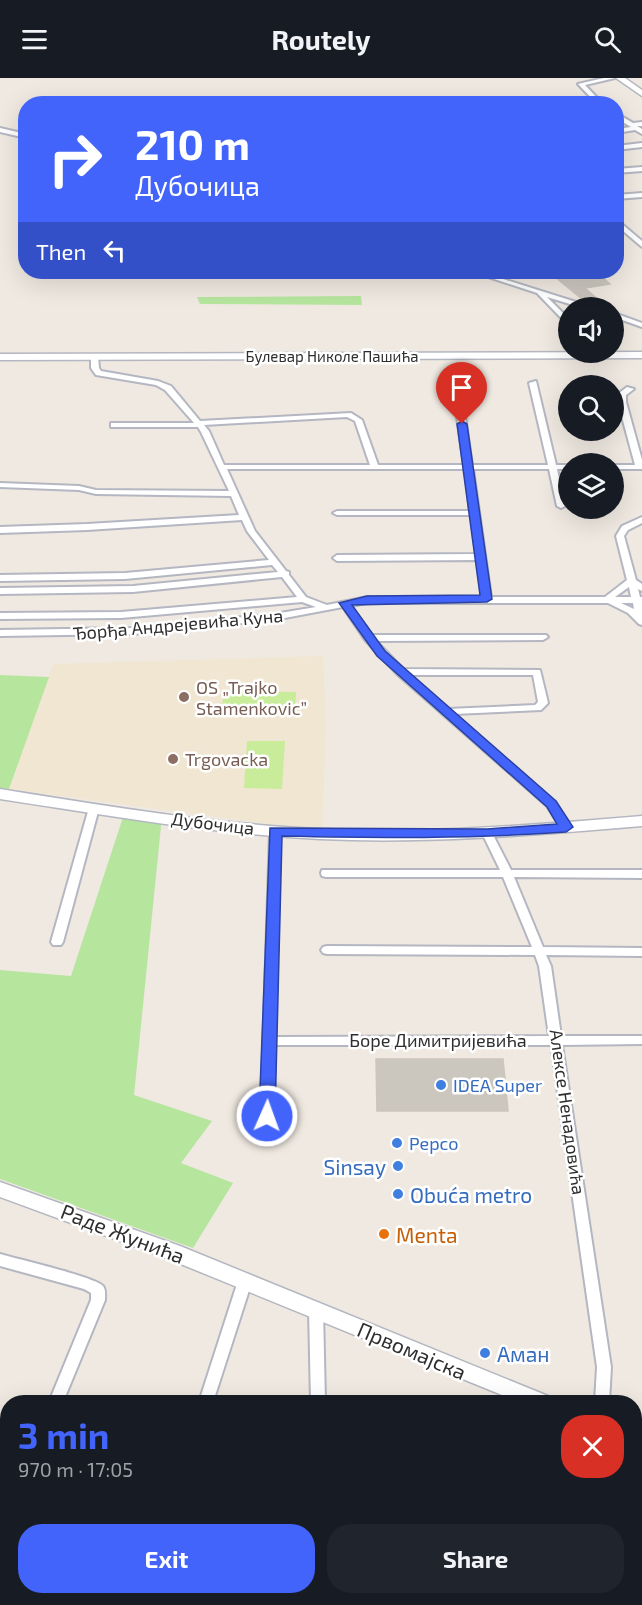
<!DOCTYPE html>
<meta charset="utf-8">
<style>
body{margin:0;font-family:"Exo 2",sans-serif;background:#20242c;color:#f1f3f6;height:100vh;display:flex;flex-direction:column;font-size:22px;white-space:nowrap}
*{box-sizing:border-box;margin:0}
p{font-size:20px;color:#9ea1a6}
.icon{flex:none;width:33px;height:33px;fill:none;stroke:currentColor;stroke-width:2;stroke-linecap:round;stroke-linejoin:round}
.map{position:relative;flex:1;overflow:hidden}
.details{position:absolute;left:0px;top:1317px;width:642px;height:210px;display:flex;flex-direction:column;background:#171b24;border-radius:24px 24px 0 0;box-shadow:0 6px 24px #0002}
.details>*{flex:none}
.banner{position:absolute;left:18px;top:18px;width:606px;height:183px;border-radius:24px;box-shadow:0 6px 24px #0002;background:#4264fb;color:#fff;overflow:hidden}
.fabs{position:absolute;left:558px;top:219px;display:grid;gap:12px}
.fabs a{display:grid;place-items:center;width:66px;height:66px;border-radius:50%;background:#171b24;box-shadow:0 6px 24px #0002;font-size:30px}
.pin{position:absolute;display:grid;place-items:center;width:51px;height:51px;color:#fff;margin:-62px -26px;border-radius:50% 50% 50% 0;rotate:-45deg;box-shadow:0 0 6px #0007}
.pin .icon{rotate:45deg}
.me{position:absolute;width:66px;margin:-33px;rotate:2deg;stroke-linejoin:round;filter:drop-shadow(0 0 4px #0008)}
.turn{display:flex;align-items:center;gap:21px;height:126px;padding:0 18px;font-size:27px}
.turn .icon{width:78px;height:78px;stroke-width:2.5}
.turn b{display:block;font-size:42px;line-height:51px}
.then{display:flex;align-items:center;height:57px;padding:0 18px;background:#0003;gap:12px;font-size:22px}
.round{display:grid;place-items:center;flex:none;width:63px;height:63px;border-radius:24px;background:#20242c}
.head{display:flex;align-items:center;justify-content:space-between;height:102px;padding:0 18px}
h1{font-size:36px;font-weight:700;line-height:45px;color:#4264fb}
.primary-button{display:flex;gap:12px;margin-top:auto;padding:12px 18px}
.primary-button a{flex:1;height:69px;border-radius:24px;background:#4264fb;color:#fff;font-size:24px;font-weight:700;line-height:69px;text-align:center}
.primary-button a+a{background:#20242c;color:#f1f3f6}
header{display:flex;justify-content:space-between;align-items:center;height:78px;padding:0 18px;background:#171b24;font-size:27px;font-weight:700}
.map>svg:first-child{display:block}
.education{fill:#f0e6d1}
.green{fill:#b6e59e}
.pitch{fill:#c9ec9a}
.building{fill:#cbc7bf;stroke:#cbc5ba;stroke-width:1.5}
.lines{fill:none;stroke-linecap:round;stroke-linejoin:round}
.street-casing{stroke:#b4b7c1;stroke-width:4}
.secondary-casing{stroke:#b4b7c1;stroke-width:3}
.street{fill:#fff;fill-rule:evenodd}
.secondary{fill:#fff;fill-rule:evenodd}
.route{fill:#4264fb;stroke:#2b41a3;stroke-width:1.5}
.education-dot{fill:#8d6e63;stroke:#fff;stroke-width:2}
.shop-dot{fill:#3f7fe0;stroke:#fff;stroke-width:2}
.food-dot{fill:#e8710a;stroke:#fff;stroke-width:2}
.labels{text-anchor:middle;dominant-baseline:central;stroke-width:5;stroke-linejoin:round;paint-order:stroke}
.far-street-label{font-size:15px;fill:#2e2e2e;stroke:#fff}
.street-label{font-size:18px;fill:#2e2e2e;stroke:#fff}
.education-label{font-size:18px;fill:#785e54;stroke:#fff;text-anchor:start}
.shop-label{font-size:18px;fill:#366cbe;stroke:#fff;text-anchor:start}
.near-shop-label{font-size:21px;fill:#366cbe;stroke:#fff;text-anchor:start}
.near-street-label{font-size:21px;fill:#2e2e2e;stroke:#fff}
.near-food-label{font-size:21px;fill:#c56008;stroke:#fff;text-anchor:start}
</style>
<header><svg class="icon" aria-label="menu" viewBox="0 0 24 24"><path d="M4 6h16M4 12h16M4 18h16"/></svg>Routely<svg class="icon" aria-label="search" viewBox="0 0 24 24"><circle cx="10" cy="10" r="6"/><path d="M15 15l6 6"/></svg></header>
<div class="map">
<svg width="642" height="1527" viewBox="0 0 642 1527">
<rect width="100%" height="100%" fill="#efe9e1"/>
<path class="education" d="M323 578 326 651 322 750 269 746 9 711 53 586Z"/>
<path class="green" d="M361 218 362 227 200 226 197 219Z
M0 597 49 599 9 711 0 710Z
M125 733 162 738 134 1017 212 1043 181 1085 233 1105 193 1170 0 1101V892L71 898Z"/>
<path class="pitch" d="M223 613 296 614 295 635H222Z
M247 663H285L282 711 244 710Z"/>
<path class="building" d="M549 194H596L610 206 585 210 595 219 582 221Z
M376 981H503L508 1033H377Z"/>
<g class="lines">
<g class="street-casing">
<path id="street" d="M604 0H615L585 7 603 26H597L578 6Z
M616 35 633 45 642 44V48H637L642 51V56L635 52 616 55V51L631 49 616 40Z
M0 50 26 56V60L0 54Z
M642 65V69L616 72V68Z
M642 89V93L616 95V91Z
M642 115V119L616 121V117Z
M616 141 642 163V169L616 147Z
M473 194H481L595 230H583L547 219 568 240V246L566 245 537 215Z
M614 235 642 245V249L614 239Z
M91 277 98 279 99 290 101 293 158 303 171 308 200 343 351 335 362 342 378 387H464L455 325 452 321 456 319 463 324 472 387H548L529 305 536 303 556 387H568V391H557L565 428 561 430 557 428 549 391H473L491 519H605L627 502 616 458 622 448 642 439V445L628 452 624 458 636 502 642 506V513L638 511 640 519H642V547L639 546 628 535 608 525H367L351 528 371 557H546L548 559 543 562 376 563 403 591 540 592 548 625 541 632 454 636 555 724 571 749 570 751H562L547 728 397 596 365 562 343 529 274 542 132 556 0 558V552L132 550 274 536 316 529 302 524 121 540 0 541V535L121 534 297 519 282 499 133 514 0 516V510L133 508 278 494 272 487 125 501 0 503V497L125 495 269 482 247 453 242 442 87 452 0 455V449L87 446 239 437 231 418 96 416 79 412 0 409V405L79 408 96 412 229 413 201 354 198 349H111V345H194L165 312 156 307 96 297 91 290ZM347 339 355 343 370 387H224L209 353 204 347ZM227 391H465L470 433H337L333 435 337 437H471L476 476 337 477 333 480 337 483 477 482 482 519H367L327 527 306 519 289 497V494L286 493 255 453ZM629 509 631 519H615ZM621 525H633L634 531ZM409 597H533L538 624 535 627 448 631Z
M627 309 634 311 626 317V324L642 382V391H614V387H635L618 324V316Z
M94 727 99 730 63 864 61 867H53L51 864 89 730Z
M275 750 280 753 275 959 549 958 539 888 535 877 327 876 323 875 321 872 323 869 327 868 532 869 503 799H326L322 798 321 795 322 792H500L482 755 487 752 492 755 511 792H642V800L514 799 543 869 642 870V878L546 877 551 888 561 958H642V966L562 967 611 1289 609 1324H595L597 1289 551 967H275L273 1038 271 1041 267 1043 263 1041 261 1038 270 753Z
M0 1176C17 1181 95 1199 103 1208 106 1212 105 1218 105 1222L63 1324H49L91 1222V1215L84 1211 0 1188Z
M245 1197 250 1199 252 1203 213 1324H199L238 1203 240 1199Z
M316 1226 321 1228 323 1232 325 1324H311L309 1232 311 1228Z
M0 1364H8V1378H0Z
M8 1434V1448L0 1450V1436Z
M89 1520H134L131 1525 127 1527H81L83 1522Z
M311 1520H327V1527H311Z"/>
</g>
<g class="secondary-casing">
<path id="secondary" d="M616 0H625L642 12V18Z
M642 274V280L0 282V276Z
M0 711C106 728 212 746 320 751 427 756 535 747 642 738V748C535 757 427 766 320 761 212 756 106 737 0 721Z
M0 1104 180 1168 548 1318 551 1324H519L166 1180 0 1119Z
M634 1348 642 1350V1368L634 1366Z"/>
</g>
<use href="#street" class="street"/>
<use href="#secondary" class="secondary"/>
</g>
<path class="route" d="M462 343 467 346 492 521 487 524 352 527 385 573 556 723 573 749 566 754C471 761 377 760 282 758L275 1038 267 1044 259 1038 270 750 487 751 557 746 547 729 377 578 339 525 367 518 480 517 457 346Z"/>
<g class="education-dot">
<circle cx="184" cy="619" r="6"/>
<circle cx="173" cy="681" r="6"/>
</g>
<g class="shop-dot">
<circle cx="441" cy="1007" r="6"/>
<circle cx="397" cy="1065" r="6"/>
<circle cx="398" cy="1088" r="6"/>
<circle cx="398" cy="1116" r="6"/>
<circle cx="485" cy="1275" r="6"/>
</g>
<circle class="food-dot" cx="384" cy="1156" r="6"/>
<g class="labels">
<g class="far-street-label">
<text x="332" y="278">Булевар Николе Пашића</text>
</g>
<g class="street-label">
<text transform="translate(178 546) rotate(-5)">Ђорђа Андрејевића Куна</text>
<text transform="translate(213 745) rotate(7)">Дубочица</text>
<text x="438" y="962">Боре Димитријевића</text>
<text transform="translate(568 1034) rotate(82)">Алексе Ненадовића</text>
</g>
<g class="education-label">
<text x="196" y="609">OS „Trajko<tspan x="196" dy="21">Stamenkovic”</tspan></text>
<text x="185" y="681">Trgovacka</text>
</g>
<g class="shop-label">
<text x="453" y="1007">IDEA Super</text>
<text x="409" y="1065">Pepco</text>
</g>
<g class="near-shop-label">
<text x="386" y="1088" text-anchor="end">Sinsay</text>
<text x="410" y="1116">Obuća metro</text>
<text x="497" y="1275">Аман</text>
</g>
<g class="near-street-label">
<text transform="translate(123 1155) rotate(21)">Раде Жунића</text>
<text transform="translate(412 1272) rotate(23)">Првомајска</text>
</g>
<g class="near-food-label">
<text x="396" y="1156">Menta</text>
</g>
</g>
</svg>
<div class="fabs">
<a><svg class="icon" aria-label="sound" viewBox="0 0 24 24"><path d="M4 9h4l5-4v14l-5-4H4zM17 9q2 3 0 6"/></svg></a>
<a><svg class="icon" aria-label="search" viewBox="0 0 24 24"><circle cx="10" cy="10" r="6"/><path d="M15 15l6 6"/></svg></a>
<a><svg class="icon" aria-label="layers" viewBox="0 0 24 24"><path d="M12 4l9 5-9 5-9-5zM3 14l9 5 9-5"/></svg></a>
</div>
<div class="pin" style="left:462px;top:346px;background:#d93025"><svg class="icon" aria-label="arrive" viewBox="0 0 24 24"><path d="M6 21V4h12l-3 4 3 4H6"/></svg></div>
<svg class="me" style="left:267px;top:1038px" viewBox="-20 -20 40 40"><circle r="17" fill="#4264fb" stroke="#fff" stroke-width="3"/><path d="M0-11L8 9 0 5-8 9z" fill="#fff"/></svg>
<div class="banner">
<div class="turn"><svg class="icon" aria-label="right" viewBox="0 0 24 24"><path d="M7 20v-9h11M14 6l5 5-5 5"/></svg><div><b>210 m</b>Дубочица</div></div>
<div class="then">Then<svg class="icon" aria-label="left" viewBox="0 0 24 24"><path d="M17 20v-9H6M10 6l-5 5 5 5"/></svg></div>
</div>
<section class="details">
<div class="head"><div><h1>3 min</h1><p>970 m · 17:05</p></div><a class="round" style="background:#d93025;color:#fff"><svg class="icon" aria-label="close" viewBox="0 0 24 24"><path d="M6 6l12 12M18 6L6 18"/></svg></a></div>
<div class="primary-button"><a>Exit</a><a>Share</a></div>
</section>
</div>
